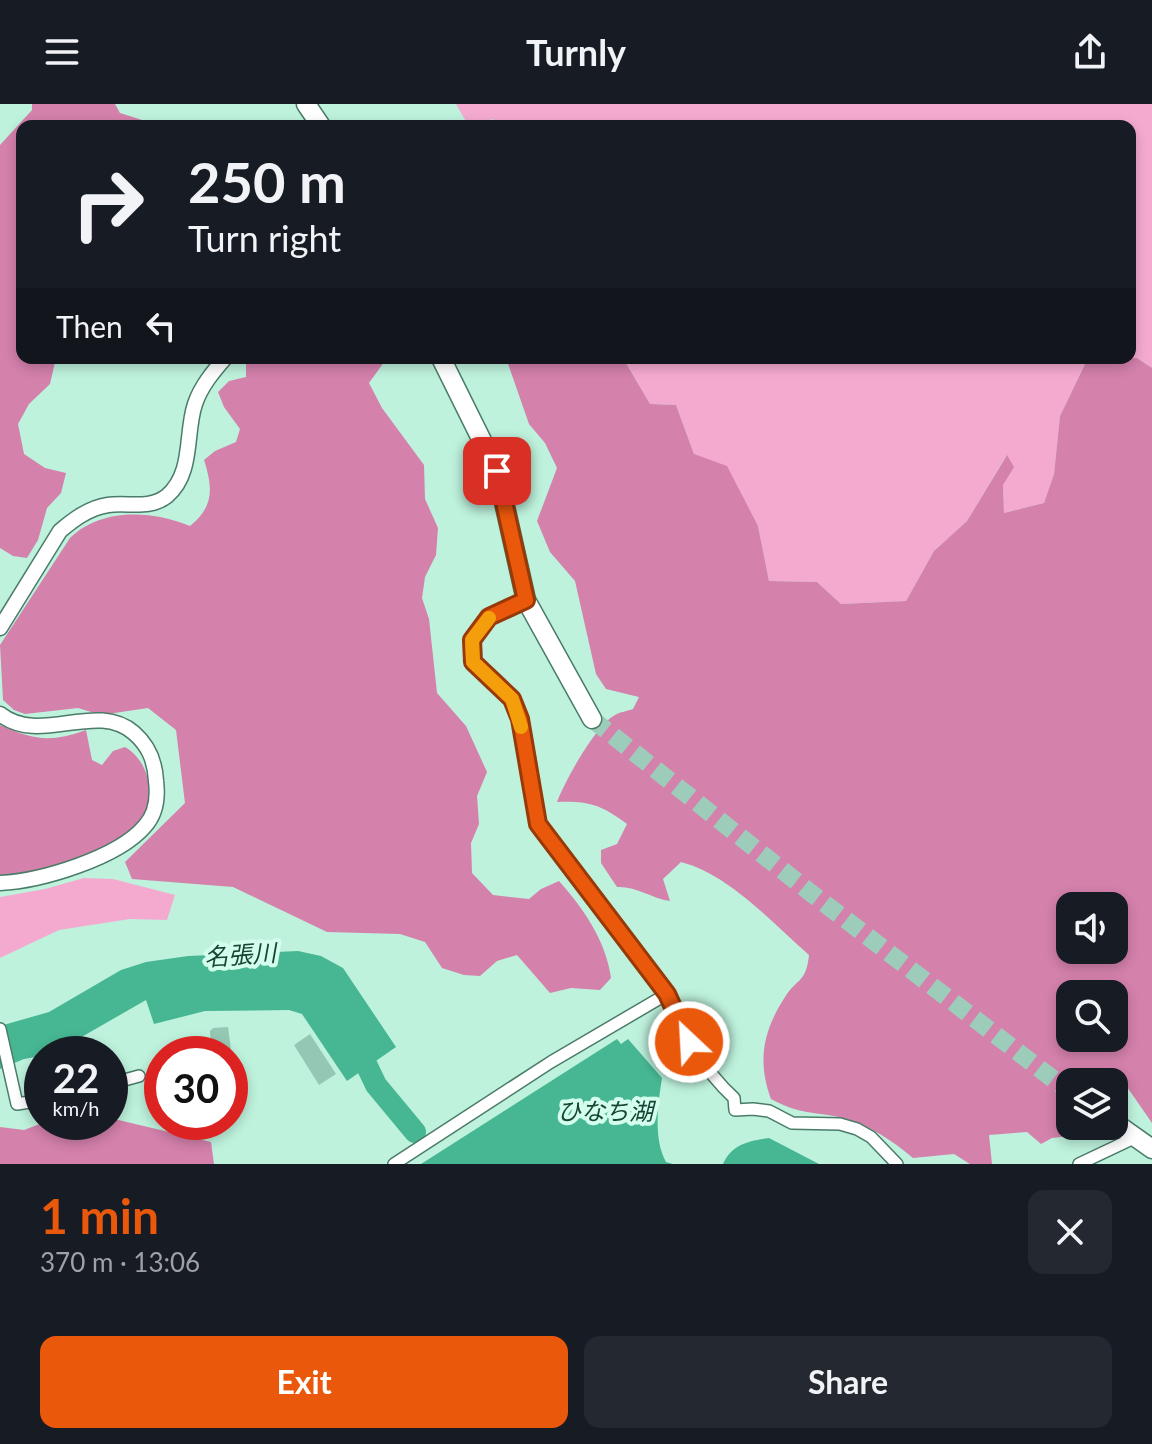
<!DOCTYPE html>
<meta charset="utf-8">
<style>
body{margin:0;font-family:Lato,"Noto Sans JP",sans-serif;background:#242831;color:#f1f3f6;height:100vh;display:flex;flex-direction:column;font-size:30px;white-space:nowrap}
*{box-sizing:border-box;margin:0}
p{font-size:26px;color:#9ea1a6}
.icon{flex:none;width:44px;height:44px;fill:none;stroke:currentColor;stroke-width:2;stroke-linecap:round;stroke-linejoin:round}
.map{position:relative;height:1060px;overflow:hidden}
.side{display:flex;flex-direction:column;background:#171b24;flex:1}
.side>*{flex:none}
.top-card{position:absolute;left:16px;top:16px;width:1120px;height:244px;border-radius:16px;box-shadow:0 4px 12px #0003;background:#171b24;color:#f1f3f6;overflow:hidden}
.tools{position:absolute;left:1056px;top:788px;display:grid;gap:16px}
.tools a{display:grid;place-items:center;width:72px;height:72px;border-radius:16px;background:#171b24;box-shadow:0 4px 12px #0003;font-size:40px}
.speed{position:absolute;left:24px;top:932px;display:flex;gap:16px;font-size:40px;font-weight:700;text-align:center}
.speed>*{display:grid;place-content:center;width:104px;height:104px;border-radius:50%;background:#171b24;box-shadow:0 4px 12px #0003;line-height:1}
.speed small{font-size:20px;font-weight:400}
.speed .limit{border:12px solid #d22;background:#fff;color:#111}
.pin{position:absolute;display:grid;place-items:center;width:68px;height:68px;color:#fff;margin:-34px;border-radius:16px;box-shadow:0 4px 12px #0006}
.me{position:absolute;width:88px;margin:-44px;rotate:335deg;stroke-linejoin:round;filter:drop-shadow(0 0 6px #0008)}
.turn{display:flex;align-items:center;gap:28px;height:168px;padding:0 40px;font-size:36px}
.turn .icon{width:104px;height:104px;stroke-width:2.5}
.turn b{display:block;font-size:56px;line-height:68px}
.then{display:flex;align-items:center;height:76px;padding:0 40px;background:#0003;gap:16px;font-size:30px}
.round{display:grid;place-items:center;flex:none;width:84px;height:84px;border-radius:16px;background:#242831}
.summary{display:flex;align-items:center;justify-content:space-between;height:136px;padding:0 40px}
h1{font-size:48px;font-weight:700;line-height:60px;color:#ea580c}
.primary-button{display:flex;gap:16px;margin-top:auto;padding:16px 40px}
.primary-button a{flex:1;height:92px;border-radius:16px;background:#ea580c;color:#fff;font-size:32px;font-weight:700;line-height:92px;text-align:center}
.primary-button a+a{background:#242831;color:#f1f3f6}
header{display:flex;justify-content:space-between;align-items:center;height:104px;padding:0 40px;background:#171b24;font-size:36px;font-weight:700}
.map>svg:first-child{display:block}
.green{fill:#f4aacf}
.forest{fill:#d481ac;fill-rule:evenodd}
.water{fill:#47b793}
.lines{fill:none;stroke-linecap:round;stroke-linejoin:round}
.river{stroke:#47b793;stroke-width:22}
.building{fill:#95c8b4}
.trunk-tunnel{stroke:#9eccba;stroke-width:18;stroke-dasharray:18 9;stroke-linecap:butt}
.minor-casing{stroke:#4a7c69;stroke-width:14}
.tertiary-casing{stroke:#4a7c69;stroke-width:17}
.trunk-casing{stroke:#4a7c69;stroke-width:21}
.minor{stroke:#fff;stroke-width:11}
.tertiary{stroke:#fff;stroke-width:14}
.trunk{stroke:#fff;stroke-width:18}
.route-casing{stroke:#983908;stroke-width:20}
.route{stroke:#ea580c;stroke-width:14}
.slow{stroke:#f59e0b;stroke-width:14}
.labels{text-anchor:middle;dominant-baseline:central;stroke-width:8;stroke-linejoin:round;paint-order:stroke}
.water-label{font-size:24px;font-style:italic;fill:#164536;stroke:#d3fdec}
</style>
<header><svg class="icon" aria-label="menu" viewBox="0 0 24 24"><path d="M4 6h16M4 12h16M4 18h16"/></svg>Turnly<svg class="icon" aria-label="share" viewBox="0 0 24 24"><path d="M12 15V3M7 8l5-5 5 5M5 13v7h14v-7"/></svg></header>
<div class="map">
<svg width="1152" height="1060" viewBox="0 0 1152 1060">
<rect width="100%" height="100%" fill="#bef2dd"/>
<path class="green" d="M456 0H1152V264L1137 254H1130V22H493V15L468 21Z
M623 254H1088L1060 312 1054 370 1044 399 1004 409 1003 381 1013 363 1006 352 967 417 934 447 906 497 841 500 817 478 769 477 758 422 694 350 676 301 650 300Z
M84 774 113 775 175 791 167 816 130 815 59 826 0 854V793L45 785Z"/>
<path class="forest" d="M32 0H115L120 9 161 22H22V254H56L50 280 29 300 18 320 24 350 45 364 66 369 61 389 47 404 38 436 27 454 13 452 0 444V41L32 6Z
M246 254H387L369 279 382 304 424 361 425 395 438 424 436 451 425 473 422 494 429 515 437 589 466 622 487 668 477 692 479 720 471 739 472 769 493 791 529 795 541 785 559 777C584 805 606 837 611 874L600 886 571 884 550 889 517 851 497 857 480 872 464 871 442 864 425 838 400 830 327 828 233 783 132 775 125 758 185 699 176 626 148 604 101 611 78 604 25 610 14 606 3 596 0 541 70 434C101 404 151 406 190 422 214 403 213 384 204 356L215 347 236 338 240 325 224 303 218 288 229 277 246 273Z
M506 254H623L650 300 676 301 694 350 727 362 758 422 769 477 817 478 841 500 906 497 934 447 967 417 1007 351 1014 363 1003 381 1004 409 1044 399 1054 370 1060 312 1088 254H1137L1152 264V1019L1125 980 1104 968 1100 978H1070V1022H1093L1096 1029 1052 1034 1041 1040 1027 1028 989 1031 992 1060H970L954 1050 913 1054C893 1037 869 1021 843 1014 813 1007 800 1011 771 995 757 957 763 927 785 893 798 873 806 879 809 851 771 818 730 771 681 758L663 775 670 797C651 794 636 782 617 783L601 759V746L617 740 627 720C601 701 590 697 557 698 565 677 595 622 615 611 620 608 628 607 633 605L639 593 606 585 596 570 575 477 550 448 537 417 557 364 545 339 529 320ZM1070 802H1114V846H1070ZM1070 890H1114V934H1070Z
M0 621C34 636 50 639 86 626L92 656 102 661 113 647 125 643C136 649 147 664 148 678 148 683 150 691 149 697 140 747 42 768 0 772Z
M110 1014 211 1038 214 1060H0V1023L24 1026 45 1018H110Z"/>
<path class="water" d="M298 847 321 852 343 864 396 943 347 977 302 910 289 906 205 907 154 920 146 896 52 950 24 955 0 965V922L49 908 121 866 146 858 188 852Z
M617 935 621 940 628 935 662 974C658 999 653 1035 666 1058L673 1060H421Z
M769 1034 819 1060H723C732 1040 749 1037 769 1034Z"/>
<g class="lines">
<path class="river" d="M354 935 376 981 415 1028"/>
</g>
<path class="building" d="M228 923 231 946 211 948 210 927 213 924Z
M310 930 336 970 319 981 294 941Z"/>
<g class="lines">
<path class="trunk-tunnel" d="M592 615 811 789 1070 988"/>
<g class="minor-casing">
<path id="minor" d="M667 890C685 929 702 965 734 994L735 1006 753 1005 769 1007 792 1019 840 1020 857 1025 871 1033 897 1060
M0 925 17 1000 42 996
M110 980 139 972
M394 1060 551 958 667 890 538 720 520 615 512 595 473 558 472 536 489 513 526 496
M1079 1060 1136 1033"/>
</g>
<g class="tertiary-casing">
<path id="tertiary" d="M0 524 60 427C74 415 89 404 108 401 128 398 149 406 167 392 194 369 185 329 195 300 201 282 213 268 225 254
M0 610C40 642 96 596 134 629 149 642 155 657 156 677 158 693 156 710 145 722 118 754 41 777 0 779"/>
</g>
<g class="trunk-casing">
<path id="trunk" d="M306 0 321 22
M441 254 497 367 526 496 592 615
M1114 1018 1152 1045"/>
</g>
<use href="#minor" class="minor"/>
<use href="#tertiary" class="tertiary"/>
<use href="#trunk" class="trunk"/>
</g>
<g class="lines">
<g class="route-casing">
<path id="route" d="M497 367 526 496 489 513 472 536 473 558 512 595 520 615 538 720 667 890 689 938"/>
</g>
<use href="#route" class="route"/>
<path class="slow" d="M489 514 472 536 473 558 512 595 521 623"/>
</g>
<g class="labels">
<g class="water-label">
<text transform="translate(240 850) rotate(-4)">名張川</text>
<text x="605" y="1006">ひなち湖</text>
</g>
</g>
</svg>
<div class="tools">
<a><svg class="icon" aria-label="sound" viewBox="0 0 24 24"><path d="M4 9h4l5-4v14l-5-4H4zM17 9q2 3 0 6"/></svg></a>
<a><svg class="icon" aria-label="search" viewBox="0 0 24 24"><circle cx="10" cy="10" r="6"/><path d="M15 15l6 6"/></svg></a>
<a><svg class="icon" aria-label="layers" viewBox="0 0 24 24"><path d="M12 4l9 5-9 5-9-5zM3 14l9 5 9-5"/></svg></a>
</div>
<div class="speed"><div>22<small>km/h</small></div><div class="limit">30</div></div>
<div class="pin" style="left:497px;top:367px;background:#d93025"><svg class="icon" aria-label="arrive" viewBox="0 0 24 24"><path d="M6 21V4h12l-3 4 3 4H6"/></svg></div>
<svg class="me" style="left:689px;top:938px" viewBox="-20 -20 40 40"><circle r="17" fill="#ea580c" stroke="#fff" stroke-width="3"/><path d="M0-11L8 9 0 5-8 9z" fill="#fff"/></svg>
<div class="top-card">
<div class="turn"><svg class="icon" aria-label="right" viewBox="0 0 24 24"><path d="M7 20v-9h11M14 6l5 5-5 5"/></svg><div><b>250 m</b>Turn right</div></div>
<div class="then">Then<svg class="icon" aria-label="left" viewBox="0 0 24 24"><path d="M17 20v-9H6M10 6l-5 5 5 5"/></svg></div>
</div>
</div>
<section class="side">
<div class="summary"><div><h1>1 min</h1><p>370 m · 13:06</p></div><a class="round"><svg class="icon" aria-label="close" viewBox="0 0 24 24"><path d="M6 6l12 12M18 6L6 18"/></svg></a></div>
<div class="primary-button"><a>Exit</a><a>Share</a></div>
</section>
